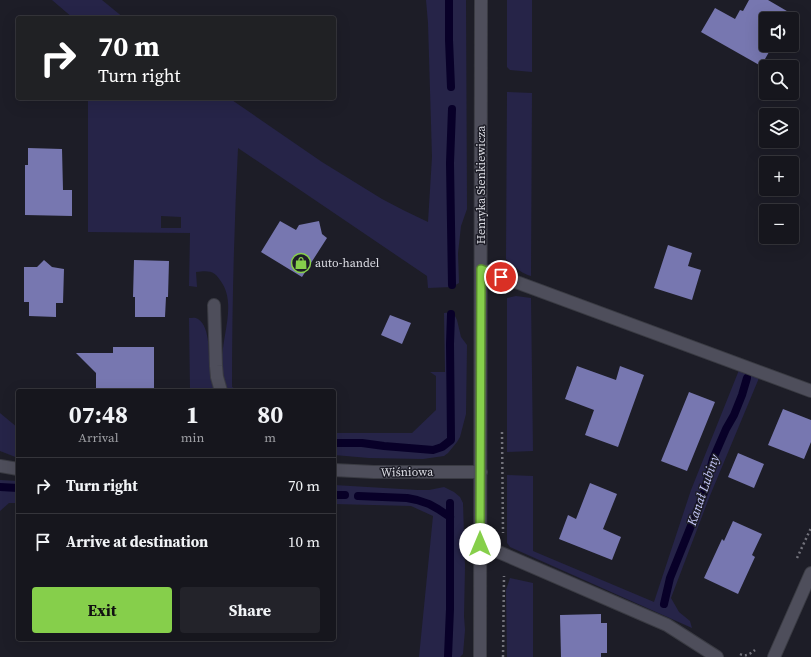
<!DOCTYPE html>
<meta charset="utf-8">
<style>
body{margin:0;font-family:"Source Serif 4",serif;background:#23232a;color:#f1f3f6;height:100vh;display:flex;flex-direction:column;font-size:15px;white-space:nowrap}
*{box-sizing:border-box;margin:0}
p{font-size:13px;color:#9e9fa4}
.icon{flex:none;width:22px;height:22px;fill:none;stroke:currentColor;stroke-width:2;stroke-linecap:round;stroke-linejoin:round}
.map{position:relative;flex:1;overflow:hidden}
.details{position:absolute;left:16px;top:389px;width:320px;height:252px;display:flex;flex-direction:column;background:#16161d;border-radius:4px;box-shadow:0 4px 16px #0002,0 0 0 1px #35353b}
.details>*{flex:none}
.guide{position:absolute;left:16px;top:16px;width:320px;height:84px;border-radius:4px;box-shadow:0 4px 16px #0002,0 0 0 1px #35353b;background:#202124;color:#fff;overflow:hidden}
.buttons{position:absolute;left:759px;top:12px;display:grid;gap:8px}
.buttons a{display:grid;place-items:center;width:40px;height:40px;border-radius:4px;background:#16161d;box-shadow:0 4px 16px #0002,0 0 0 1px #35353b;font-size:20px}
.pin{position:absolute;display:grid;place-items:center;width:34px;height:34px;color:#fff;margin:-17px;border:2px solid #fff;border-radius:50%;box-shadow:0 1px 4px #0007}
.me{position:absolute;width:44px;margin:-22px;rotate:0deg;stroke-linejoin:round;filter:drop-shadow(0 0 3px #0008)}
.turn{display:flex;align-items:center;gap:14px;height:84px;padding:0 16px;font-size:18px}
.turn .icon{width:52px;height:52px;stroke-width:2.5}
.turn b{display:block;font-size:28px;line-height:34px}
.eta{display:flex;justify-content:space-evenly;align-items:center;height:68px;text-align:center}
.eta b{font-size:24px;font-weight:700;line-height:28px}
.cta{display:flex;gap:8px;margin-top:auto;padding:8px 16px}
.cta a{flex:1;height:46px;border-radius:4px;background:#86cf4b;color:#111;font-size:16px;font-weight:700;line-height:46px;text-align:center}
.cta a+a{background:#23232a;color:#f1f3f6}
ul{padding:0;list-style:none}
li{display:flex;align-items:center;gap:12px;height:56px;padding:0 16px;border-top:1px solid #35353b}
li div{flex:1}
li b{display:block;font-size:15px}
li em{font-style:normal}
.map>svg:first-child{display:block}
.green{fill:#262448;fill-rule:evenodd}
.lines{fill:none;stroke-linecap:round;stroke-linejoin:round}
.stream{stroke:#080028;stroke-width:8}
.building{fill:#7777b0}
.minor-casing{stroke:#3a3b43;stroke-width:14}
.path{stroke:#73737c;stroke-width:2.5;stroke-dasharray:2 3;stroke-linecap:butt}
.minor{stroke:#4e4e5b;stroke-width:12}
.route-casing{stroke:#578731;stroke-width:10}
.route{stroke:#86cf4b;stroke-width:7}
.labels{text-anchor:middle;dominant-baseline:central;stroke-width:3;stroke-linejoin:round;paint-order:stroke}
.street-label{font-size:12px;fill:#dddee5;stroke:#1d1d27}
.poi-label{font-size:12px;fill:#dddee5;stroke:#1d1d27;text-anchor:start}
.water-label{font-size:13px;font-style:italic;fill:#c6c8fa;stroke:#1d1d27}
</style>
<div class="map">
<svg width="811" height="657" viewBox="0 0 811 657">
<rect width="100%" height="100%" fill="#1d1d27"/>
<path class="green" d="M52 0H102L124 18H73Z
M426 0H466L467 209 461 226 458 253 459 283 452 287 428 288 427 276 238 148C234 228 232 307 232 387L239 391H228C225 382 222 371 222 361 222 337 236 304 222 283 215 271 210 270 196 272L197 287 189 286 190 233 88 232V98H229L322 162 382 199 403 210 428 222 432 157 428 23ZM161 216 181 217V228H161Z
M507 0H532V72L510 70 507 67Z
M507 92 532 93 531 276C521 273 514 267 506 259Z
M516 296 531 298 533 451 507 452V298Z
M453 312 457 320 461 337 467 345 466 414 460 437 457 442 448 453 444 456 423 459 369 458 334 455V433H412L436 410V376L430 372H445L444 313Z
M189 318C192 318 195 317 198 319 211 327 208 356 210 370 211 377 212 384 214 391H190Z
M739 370 759 378 709 498 671 598 679 612 690 621 692 628 510 547 507 543V475L533 476V551L654 602 691 490Z
M0 413 18 428V458L0 451Z
M0 480 18 481V503H9L0 511Z
M334 485 418 490H429L444 487 454 492 460 497 463 503 465 567 464 616 465 630 463 654 460 657H419L433 516 411 506 334 504Z
M510 578 533 583V657H507L506 590Z"/>
<g class="lines">
<path class="stream" d="M449 0V40L451 87
M452 109 450 163 452 285
M334 443H362L384 446 433 450 442 447 451 440 450 344 451 314
M0 487 18 488
M334 495H345
M358 496 407 498 417 500 429 504 438 509 450 517
M664 604 670 578 703 496 713 459 726 429 734 415 742 395 747 378
M448 656 450 609V503"/>
</g>
<path class="building" d="M749 0H768L792 14 789 19H766V45H773L761 66 701 32 715 8 735 19 740 10 743 11Z
M28 148 62 149 63 190H72V216L25 215V165H28Z
M280 221 296 230 299 225 319 221 322 234 327 238 302 277 261 252Z
M668 245 692 253 688 266 701 270 692 300 654 288Z
M44 260 52 267 64 269 63 303H56V317L29 316V302H24V267H37Z
M134 260 169 261 168 297H166L165 317H135V297H133Z
M390 315 411 323 402 344 381 335Z
M113 347H154V391H96V373L76 353H113Z
M577 366 616 380 620 366 644 375 618 447 585 435 594 410 565 399Z
M689 392 715 402 687 471 661 461Z
M783 409 811 420V442L804 459 768 445Z
M738 453 764 464 754 488 728 477Z
M590 483 617 494 603 529 621 537 612 560 559 539 568 515 576 519Z
M733 521 762 534 752 555 755 557 738 594 704 578 722 539 724 541Z
M601 614V623H607V653H601V657H561L560 615Z"/>
<g class="lines">
<g class="minor-casing">
<path id="minor" d="M481 269 811 391
M214 305 216 366 217 377 221 391
M0 466 18 469
M334 470 374 472H481
M480 544 667 625 717 657
M480 657 481 0
M774 657 811 573"/>
</g>
<path class="path" d="M502 432 503 533
M797 558 811 528
M740 654C746 657 750 654 755 650
M503 657 504 576"/>
<use href="#minor" class="minor"/>
</g>
<g class="lines">
<g class="route-casing">
<path id="route" d="M480 544 481 269 501 277"/>
</g>
<use href="#route" class="route"/>
</g>
<defs>
<g id="shop-ring" transform="scale(1)"><circle r="9.5" fill="#1d1d27" stroke="#86cf4b" stroke-width="1.5"/><path d="M-5-2.5h2.3a2.7 3.5 0 0 1 5.4 0H5L5.5 6h-11ZM-1.5-2.5h3a1.5 2.3 0 0 0-3 0Z" fill="#86cf4b"/></g>
</defs>
<g fill-rule="evenodd">
<use href="#shop-ring" x="301" y="263"/>
</g>
<g class="labels">
<g class="street-label">
<text transform="translate(481 185) rotate(-90)">Henryka Sienkiewicza</text>
<text transform="translate(407 472) rotate(-1)">Wiśniowa</text>
</g>
<g class="poi-label">
<text x="315" y="263">auto-handel</text>
</g>
<g class="water-label">
<text transform="translate(703 490) rotate(-71)">Kanał Lubiny</text>
</g>
</g>
</svg>
<div class="buttons">
<a><svg class="icon" aria-label="sound" viewBox="0 0 24 24"><path d="M4 9h4l5-4v14l-5-4H4zM17 9q2 3 0 6"/></svg></a>
<a><svg class="icon" aria-label="search" viewBox="0 0 24 24"><circle cx="10" cy="10" r="6"/><path d="M15 15l6 6"/></svg></a>
<a><svg class="icon" aria-label="layers" viewBox="0 0 24 24"><path d="M12 4l9 5-9 5-9-5zM3 14l9 5 9-5"/></svg></a>
<a>+</a>
<a>−</a>
</div>
<div class="pin" style="left:501px;top:277px;background:#d93025"><svg class="icon" aria-label="arrive" viewBox="0 0 24 24"><path d="M6 21V4h12l-3 4 3 4H6"/></svg></div>
<svg class="me" style="left:480px;top:544px" viewBox="-20 -20 40 40"><circle r="19" fill="#fff"/><path d="M0-13L10 11 0 6-10 11z" fill="#86cf4b"/></svg>
<div class="guide">
<div class="turn"><svg class="icon" aria-label="right" viewBox="0 0 24 24"><path d="M7 20v-9h11M14 6l5 5-5 5"/></svg><div><b>70 m</b>Turn right</div></div>
</div>
<section class="details">
<div class="eta">
<div><b>07:48</b><p>Arrival</p></div>
<div><b>1</b><p>min</p></div>
<div><b>80</b><p>m</p></div>
</div>
<ul>
<li><svg class="icon" aria-label="right" viewBox="0 0 24 24"><path d="M7 20v-9h11M14 6l5 5-5 5"/></svg><div><b>Turn right</b></div><em>70 m</em></li>
<li><svg class="icon" aria-label="arrive" viewBox="0 0 24 24"><path d="M6 21V4h12l-3 4 3 4H6"/></svg><div><b>Arrive at destination</b></div><em>10 m</em></li>
</ul>
<div class="cta"><a>Exit</a><a>Share</a></div>
</section>
</div>
